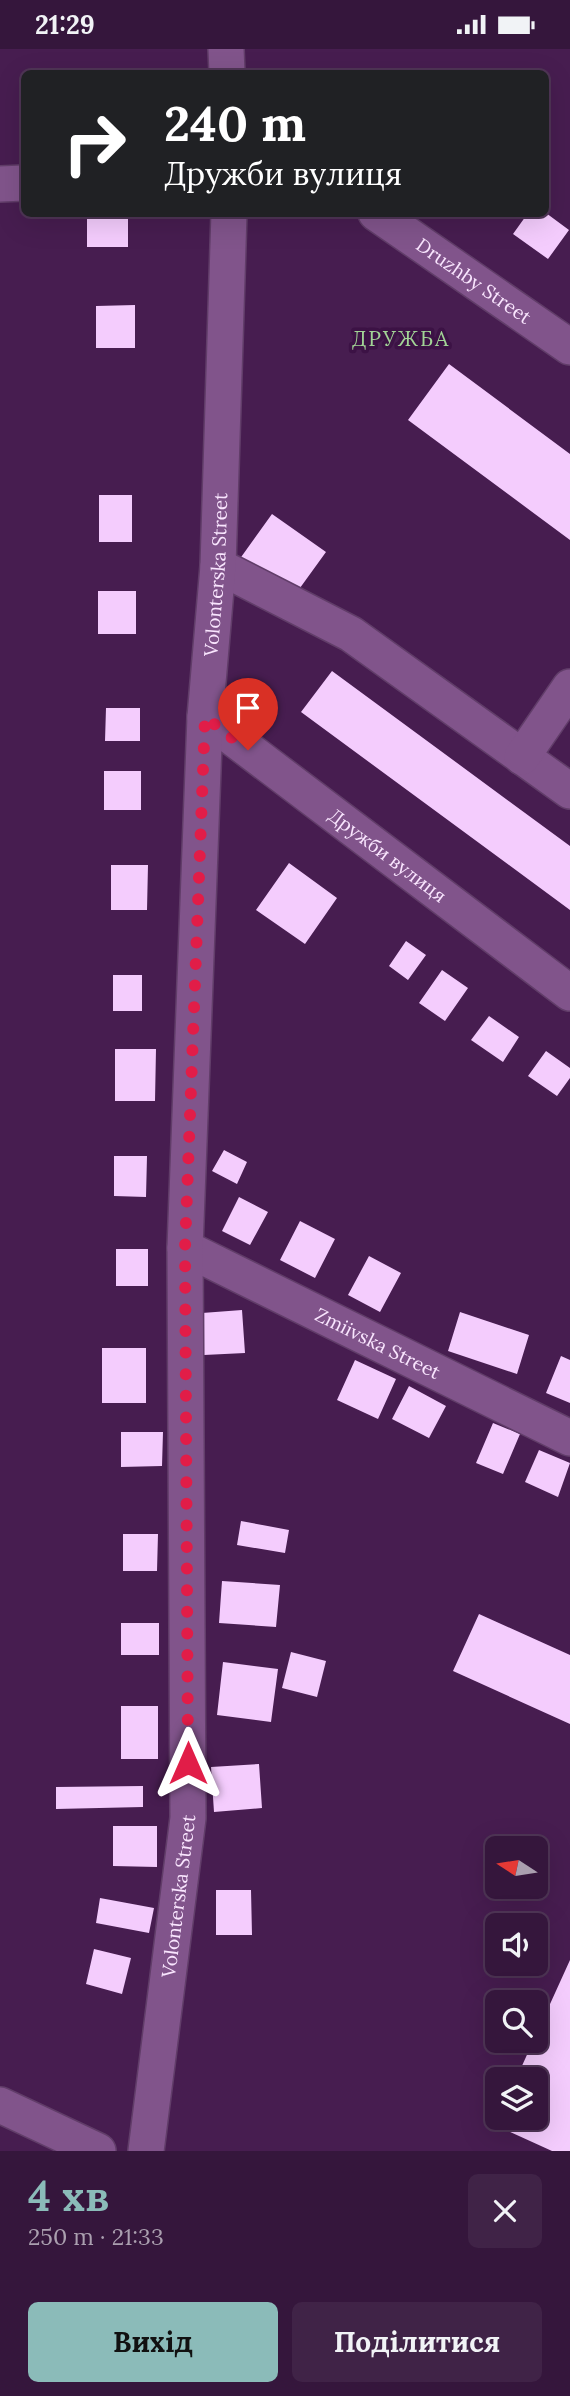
<!DOCTYPE html>
<html lang="uk">
<meta charset="utf-8">
<style>
body{margin:0;font-family:Lora,serif;background:#402347;color:#f1f3f6;height:100vh;display:flex;flex-direction:column;font-size:26px;white-space:nowrap}
*{box-sizing:border-box;margin:0}
p{font-size:23px;color:#aa9faf}
.icon{flex:none;width:38px;height:38px;fill:none;stroke:currentColor;stroke-width:2;stroke-linecap:round;stroke-linejoin:round}
.map{position:relative;height:2102px;overflow:hidden}
.side{display:flex;flex-direction:column;background:#35163c;flex:1}
.side>*{flex:none}
.guide{position:absolute;left:21px;top:21px;width:528px;height:147px;border-radius:10px;box-shadow:0 7px 28px #0002,0 0 0 2px #4f3556;background:#202124;color:#fff;overflow:hidden}
.needle{width:46px;rotate:282deg}
.tools{position:absolute;left:485px;top:1787px;display:grid;gap:14px}
.tools a{display:grid;place-items:center;width:63px;height:63px;border-radius:10px;background:#35163c;box-shadow:0 7px 28px #0002,0 0 0 2px #4f3556;font-size:35px}
.pin{position:absolute;display:grid;place-items:center;width:60px;height:60px;color:#fff;margin:-72px -30px;border-radius:50% 50% 50% 0;rotate:-45deg;box-shadow:0 0 7px #0007}
.pin .icon{rotate:45deg}
.me{position:absolute;width:77px;margin:-38px;rotate:0deg;stroke-linejoin:round;filter:drop-shadow(0 0 5px #0008)}
.turn{display:flex;align-items:center;gap:24px;height:147px;padding:0 28px;font-size:32px}
.turn .icon{width:91px;height:91px;stroke-width:2.5}
.turn b{display:block;font-size:49px;line-height:60px}
.round{display:grid;place-items:center;flex:none;width:74px;height:74px;border-radius:10px;background:#402347}
.summary{display:flex;align-items:center;justify-content:space-between;height:119px;padding:0 28px}
h1{font-size:42px;font-weight:800;line-height:52px;color:#8bbbb9}
.button{display:flex;gap:14px;margin-top:auto;padding:14px 28px}
.button a{flex:1;height:80px;border-radius:10px;background:#8bbbb9;color:#111;font-size:28px;font-weight:800;line-height:80px;text-align:center}
.button a+a{background:#402347;color:#f1f3f6}
.status{display:flex;justify-content:space-between;align-items:center;height:49px;padding:0 35px;background:#35163c;direction:ltr}
.status svg{height:19px;fill:currentColor}
.map>svg:first-child{display:block}
.building{fill:#f4ccfd}
.lines{fill:none;stroke-linecap:round;stroke-linejoin:round}
.minor-casing{stroke:#613d69;stroke-width:38}
.minor{stroke:#81548b;stroke-width:35}
.route{stroke:#e11d48;stroke-width:12;stroke-dasharray:0 21.6}
.labels{text-anchor:middle;dominant-baseline:central;stroke-width:7;stroke-linejoin:round;paint-order:stroke}
.street-label{font-size:19px;fill:#f9e5fe;stroke:#3c1245}
.neighbourhood-label{font-size:21px;letter-spacing:2px;fill:#a2d496;stroke:#3c1245}
</style>
<div class="status"><b>21:29</b><svg viewBox="0 0 49 12"><path d="M0 12V9h3v3zM5 12V6h3v6zM10 12V3h3v9zM15 12V0h3v12zM26 1h20v11H26zM47 4h2v5h-2z"/></svg></div>
<div class="map">
<svg width="570" height="2102" viewBox="0 0 570 2102">
<rect width="100%" height="100%" fill="#471d50"/>
<path class="building" d="M528 164H546L569 181 548 210 513 185Z
M87 166H128V198H87Z
M135 256V299H96V257Z
M449 315 570 405V491L408 371Z
M99 446H132V493H99Z
M272 465 326 503 292 550 239 511Z
M98 542H136V585H98Z
M332 622 570 797V861L301 663Z
M106 659H140V692H105Z
M104 722H141V761H104Z
M289 814 337 849 305 895 256 861Z
M111 816H148L147 861H111Z
M406 892 426 906 408 931 389 917Z
M442 921 468 939 445 972 419 954Z
M113 926H142V962H113Z
M489 967 519 988 503 1013 471 991Z
M115 1000H156L155 1052H115Z
M546 1002 570 1019V1029L557 1047 528 1027Z
M224 1101 247 1113 237 1135 212 1122Z
M114 1107H147L146 1148 114 1147Z
M239 1148 268 1163 250 1196 222 1182Z
M300 1172 335 1190 315 1229 280 1211Z
M116 1200H148V1237H116Z
M369 1207 401 1224 380 1263 348 1246Z
M242 1261 245 1304 204 1306 202 1264Z
M460 1263 529 1286 517 1325 448 1302Z
M102 1299H146V1354H102Z
M561 1307 570 1311V1354L546 1344Z
M355 1311 396 1330 378 1370 337 1351Z
M409 1337 446 1357 429 1389 392 1370Z
M493 1374 520 1385 503 1425 476 1414Z
M121 1383H163L162 1417 121 1418Z
M539 1401 570 1414 558 1448 525 1433Z
M241 1472 289 1481 285 1504 237 1496Z
M123 1485H158L157 1522H123Z
M222 1532 280 1536 276 1578 219 1574Z
M479 1565 570 1606V1675L453 1622Z
M121 1574H159V1606H121Z
M291 1603 326 1612 317 1648 282 1639Z
M223 1613 278 1620 271 1673 217 1666Z
M121 1657H158V1710H121Z
M259 1715 262 1759 214 1763 211 1718Z
M143 1737V1758L56 1760V1738Z
M113 1777H157V1818L113 1817Z
M216 1841H251L252 1886H216Z
M100 1849 154 1859 149 1884 96 1874Z
M94 1900 131 1909 122 1945 86 1935Z
M570 1911V2102H552L495 2076 499 2068H536V2030H516Z"/>
<g class="lines">
<g class="minor-casing">
<g id="minor">
<path d="M226 0 227 24"/>
<path d="M0 135 24 134"/>
<path id="s1" d="M376 164 570 298"/>
<path d="M218 517 351 585 570 742"/>
<path id="s2" d="M205 668 570 944"/>
<path d="M522 708 570 638"/>
<path id="s3" d="M185 1199 570 1389"/>
<path d="M0 2056 98 2102"/>
<path id="s4" d="M146 2102 188 1769 185 1199 205 668 218 517 229 164"/>
</g>
</g>
<use href="#minor" class="minor"/>
</g>
<g class="lines">
<path class="route" d="M188 1714 185 1199 205 668 248 701"/>
</g>
<g class="labels">
<g class="street-label">
<text stroke="none"><textPath href="#s1" startOffset="119">Druzhby Street</textPath></text>
<text stroke="none"><textPath href="#s4" startOffset="1580">Volonterska Street</textPath></text>
<text stroke="none"><textPath href="#s2" startOffset="229">Дружби вулиця</textPath></text>
<text stroke="none"><textPath href="#s3" startOffset="215">Zmiivska Street</textPath></text>
<text stroke="none"><textPath href="#s4" startOffset="257">Volonterska Street</textPath></text>
</g>
<g class="neighbourhood-label">
<text x="401" y="289">ДРУЖБА</text>
</g>
</g>
</svg>
<div class="tools">
<a><svg class="needle" viewBox="-14 -14 28 28"><path d="M0-13l5 13h-10z" fill="#e53935"/><path d="M0 13l5-13h-10z" fill="#aa9faf"/></svg></a>
<a><svg class="icon" aria-label="sound" viewBox="0 0 24 24"><path d="M4 9h4l5-4v14l-5-4H4zM17 9q2 3 0 6"/></svg></a>
<a><svg class="icon" aria-label="search" viewBox="0 0 24 24"><circle cx="10" cy="10" r="6"/><path d="M15 15l6 6"/></svg></a>
<a><svg class="icon" aria-label="layers" viewBox="0 0 24 24"><path d="M12 4l9 5-9 5-9-5zM3 14l9 5 9-5"/></svg></a>
</div>
<div class="pin" style="left:248px;top:701px;background:#d93025"><svg class="icon" aria-label="arrive" viewBox="0 0 24 24"><path d="M6 21V4h12l-3 4 3 4H6"/></svg></div>
<svg class="me" style="left:188px;top:1714px" viewBox="-20 -20 40 40"><path d="M0-17L14 15 0 8-14 15z" fill="#e11d48" stroke="#fff" stroke-width="4"/></svg>
<div class="guide">
<div class="turn"><svg class="icon" aria-label="right" viewBox="0 0 24 24"><path d="M7 20v-9h11M14 6l5 5-5 5"/></svg><div><b>240 m</b>Дружби вулиця</div></div>
</div>
</div>
<section class="side">
<div class="summary"><div><h1>4 хв</h1><p>250 m · 21:33</p></div><a class="round"><svg class="icon" aria-label="close" viewBox="0 0 24 24"><path d="M6 6l12 12M18 6L6 18"/></svg></a></div>
<div class="button"><a>Вихід</a><a>Поділитися</a></div>
</section>
